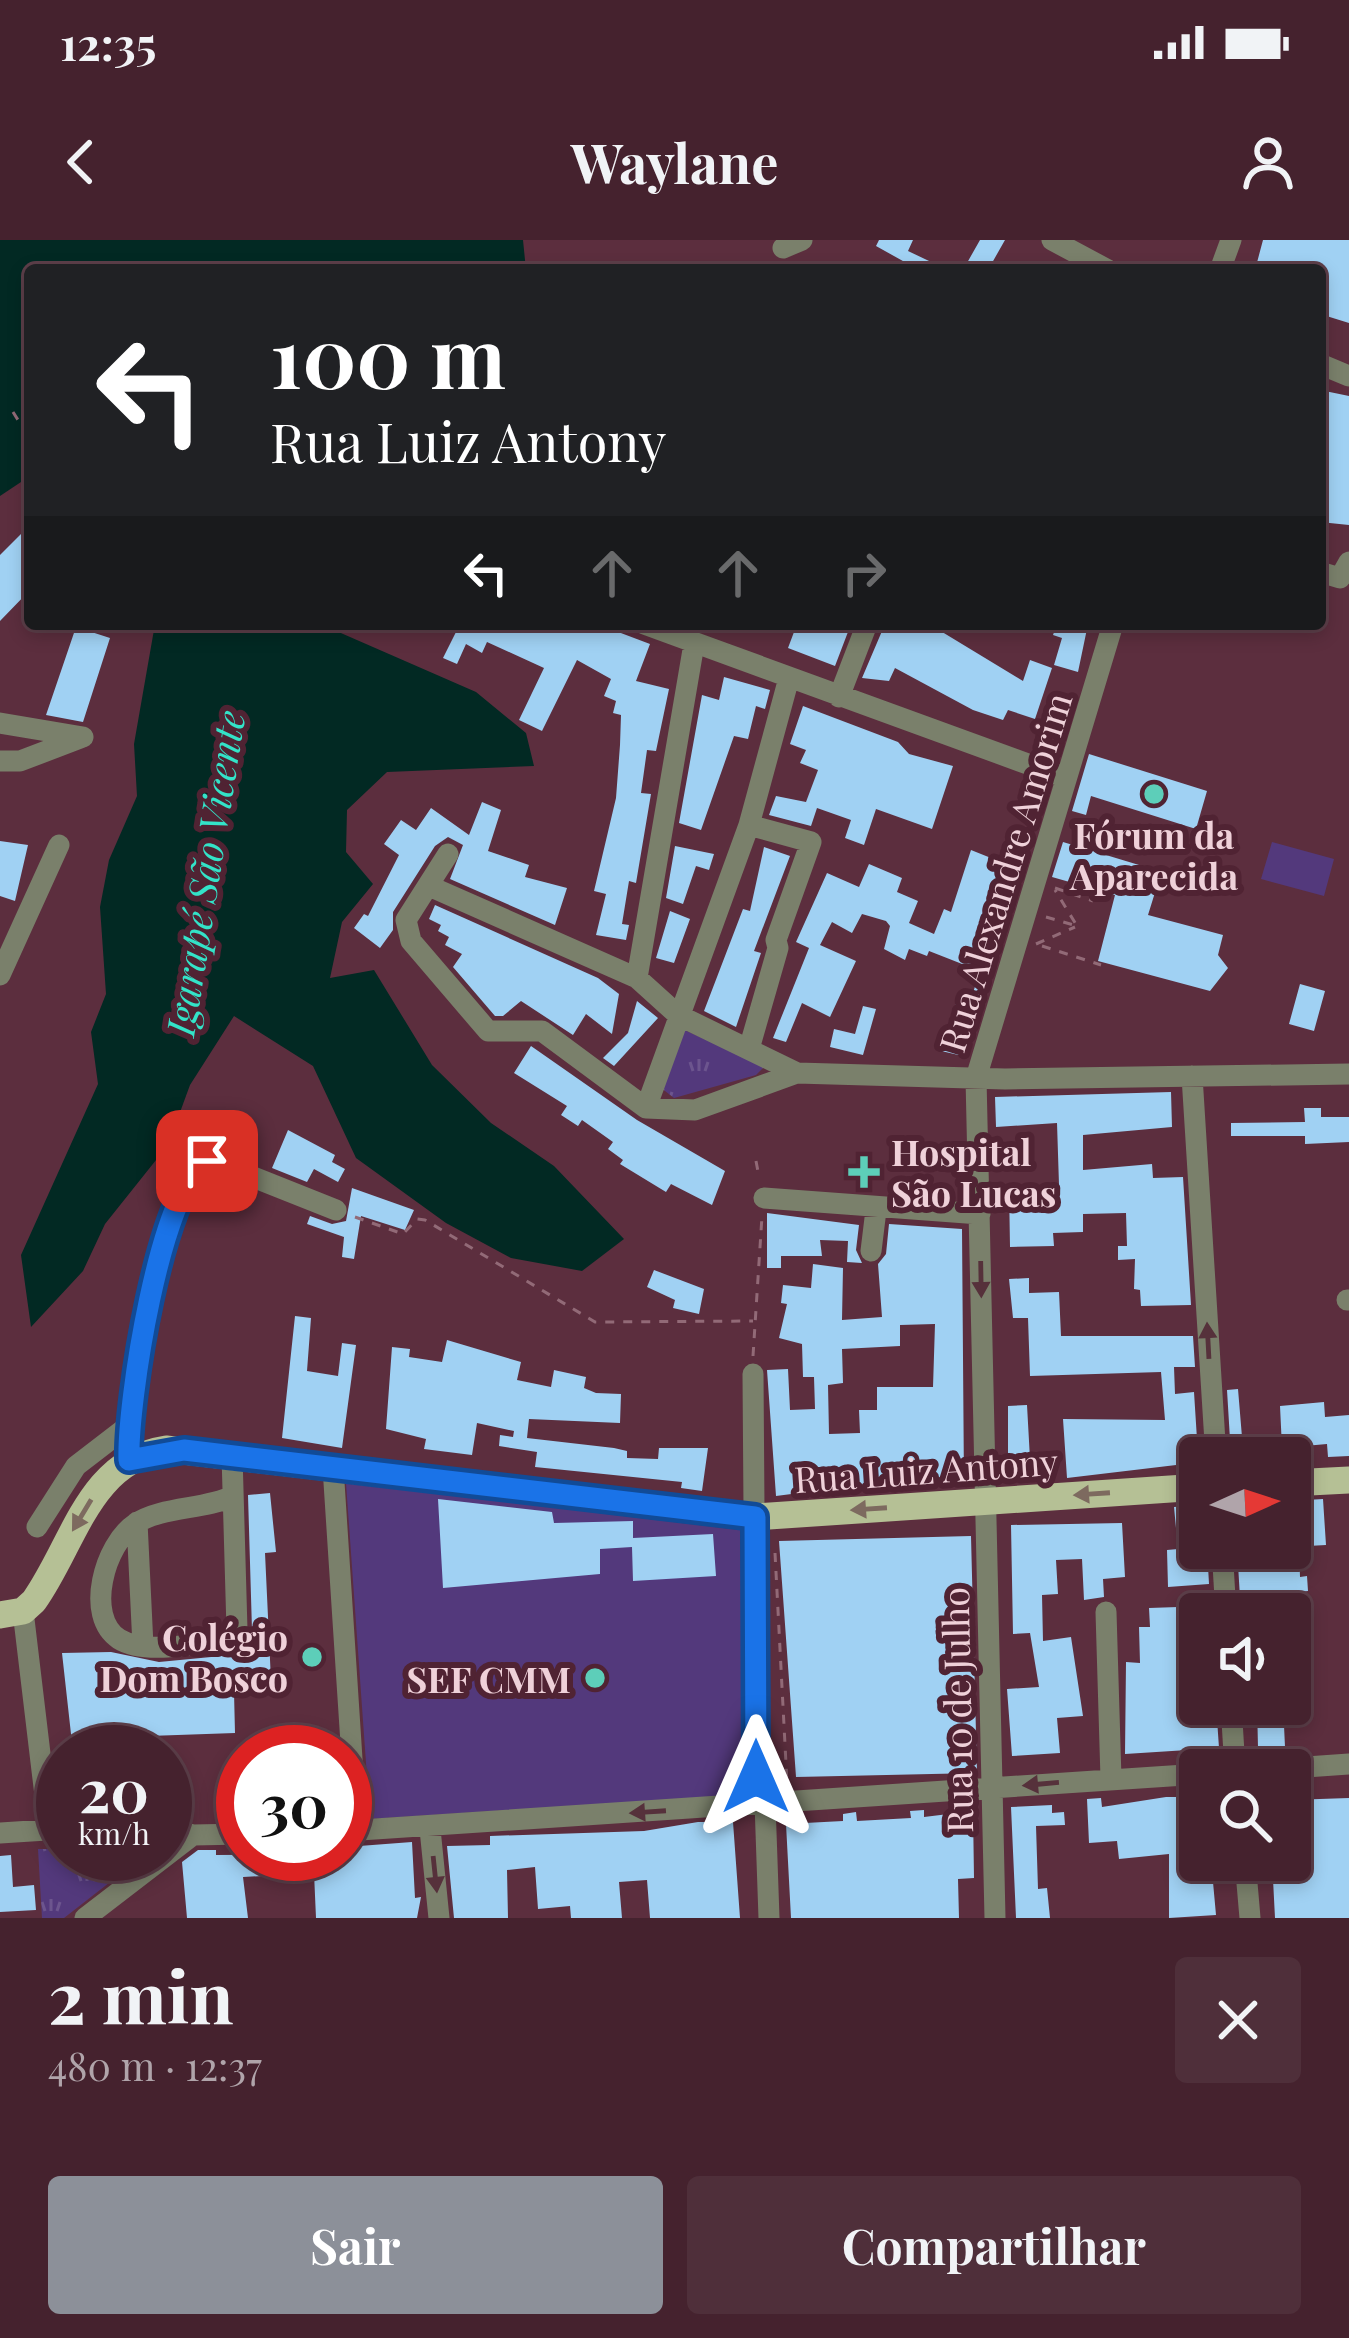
<!DOCTYPE html>
<html lang="pt">
<meta charset="utf-8">
<style>
body{margin:0;font-family:"Playfair Display",serif;background:#4f2f3a;color:#f1f3f6;height:100vh;display:flex;flex-direction:column;font-size:45px;white-space:nowrap}
*{box-sizing:border-box;margin:0}
p{font-size:39px;color:#b0a4aa}
.icon{flex:none;width:66px;height:66px;fill:none;stroke:currentColor;stroke-width:2;stroke-linecap:round;stroke-linejoin:round}
.map{position:relative;height:1678px;overflow:hidden}
.side{display:flex;flex-direction:column;background:#45222e;flex:1}
.side>*{flex:none}
.guide{position:absolute;left:24px;top:24px;width:1302px;height:366px;border-radius:12px;box-shadow:0 6px 18px #0003,0 0 0 3px #5d3f4a;background:#202124;color:#fff;overflow:hidden}
.needle{width:78px;rotate:87deg}
.controls{position:absolute;left:1179px;top:1197px;display:grid;gap:24px}
.controls a{display:grid;place-items:center;width:132px;height:132px;border-radius:12px;background:#45222e;box-shadow:0 6px 18px #0003,0 0 0 3px #5d3f4a;font-size:60px}
.speed{position:absolute;left:36px;top:1485px;display:flex;gap:24px;font-size:60px;font-weight:700;text-align:center}
.speed>*{display:grid;place-content:center;width:156px;height:156px;border-radius:50%;background:#45222e;box-shadow:0 6px 18px #0003,0 0 0 3px #5d3f4a;line-height:1}
.speed small{font-size:30px;font-weight:400}
.speed .limit{border:18px solid #d22;background:#fff;color:#111}
.pin{position:absolute;display:grid;place-items:center;width:102px;height:102px;color:#fff;margin:-51px;border-radius:24px;box-shadow:0 6px 18px #0006}
.me{position:absolute;width:132px;margin:-66px;rotate:0deg;stroke-linejoin:round;filter:drop-shadow(0 0 9px #0008)}
.turn{display:flex;align-items:center;gap:42px;height:252px;padding:0 48px;font-size:54px}
.turn .icon{width:156px;height:156px;stroke-width:2.5}
.turn b{display:block;font-size:84px;line-height:102px}
.lanes{display:flex;align-items:center;height:114px;padding:0 48px;background:#0003;justify-content:center;gap:60px;direction:ltr}
.lanes .off{opacity:.35}
.round{display:grid;place-items:center;flex:none;width:126px;height:126px;border-radius:12px;background:#4f2f3a}
.overview{display:flex;align-items:center;justify-content:space-between;height:204px;padding:0 48px}
h1{font-size:72px;font-weight:700;line-height:90px}
.button{display:flex;gap:24px;margin-top:auto;padding:24px 48px}
.button a{flex:1;height:138px;border-radius:12px;background:#8c9099;color:#fff;font-size:48px;font-weight:700;line-height:138px;text-align:center}
.button a+a{background:#4f2f3a;color:#f1f3f6}
.status{display:flex;justify-content:space-between;align-items:center;height:84px;padding:0 60px;background:#45222e;direction:ltr}
.status svg{height:33px;fill:currentColor}
header{display:flex;justify-content:space-between;align-items:center;height:156px;padding:0 48px;background:#45222e;font-size:54px;font-weight:700}
.map>svg:first-child{display:block}
.grass{fill:url(#grass-tufts)}
.pitch{fill:#53397c}
.water{fill:#022923}
.building{fill:#a0d1f3;fill-rule:evenodd}
.lines{fill:none;stroke-linecap:round;stroke-linejoin:round}
.path{stroke:#926a77;stroke-width:3;stroke-dasharray:9 9;stroke-linecap:butt}
.minor{stroke:#7a806b;stroke-width:21}
.major{stroke:#b5c095;stroke-width:27}
.oneway{fill:#56313b}
.oneway2{fill:#7d6a5f}
.route-casing{stroke:#114b97;stroke-width:30}
.route{stroke:#1a73e8;stroke-width:21}
.poi-dot{fill:#5dceb9;stroke:#502333;stroke-width:4.5}
.labels{text-anchor:middle;dominant-baseline:central;stroke-width:12;stroke-linejoin:round;paint-order:stroke}
.poi-label{font-size:36px;font-weight:bold;fill:#efd1d9;stroke:#502333;text-anchor:end}
.street-label{font-size:36px;fill:#efd1d9;stroke:#502333}
.water-label{font-size:39px;font-style:italic;fill:#33e3c8;stroke:#502333}
</style>
<div class="status"><b>12:35</b><svg viewBox="0 0 49 12"><path d="M0 12V9h3v3zM5 12V6h3v6zM10 12V3h3v9zM15 12V0h3v12zM26 1h20v11H26zM47 4h2v5h-2z"/></svg></div>
<header><svg class="icon" aria-label="back" viewBox="0 0 24 24"><path d="M15 5l-7 7 7 7"/></svg>Waylane<svg class="icon" aria-label="person" viewBox="0 0 24 24"><circle cx="12" cy="8" r="4"/><path d="M4 21q1-7 8-7t8 7"/></svg></header>
<div class="map">
<svg width="1349" height="1678" viewBox="0 0 1349 1678">
<defs>
<pattern id="grass-tufts" width="24" height="20" patternUnits="userSpaceOnUse" patternTransform="scale(3)"><rect width="24" height="20" fill="#53397c"/><path d="M3 7l-1-3M5 7V3M7 7l1-3M15 17l-1-3M17 17v-4M19 17l1-3" fill="none" stroke="#6c558e"/></pattern>
</defs>
<rect width="100%" height="100%" fill="#5c2e3e"/>
<path class="grass" d="M682 789 765 826 756 835 674 858 660 847Z
M38 1609H63V1614H146L64 1678H42Z"/>
<path class="pitch" d="M1272 602 1334 619 1324 656 1261 639Z
M346 1243 740 1290 747 1555 370 1579Z"/>
<path class="water" d="M0 0H523L526 30H30V236L0 256Z
M155 384H335L334 390 476 452 526 493 534 526 387 532 347 570 346 612 373 644 342 682 330 738 374 730 432 825 491 883 554 926 624 999 582 1031 511 1018 446 983 356 918 313 826 234 776 190 845 168 905 105 984 83 1031 31 1087 21 1015 98 844 91 792 106 754 100 667 109 620 137 556 134 504Z"/>
<path class="building" d="M879 0H913L908 11 948 30H919L876 6Z
M980 0H1005L988 30H963Z
M1263 0H1349V83L1320 74V30H1255Z
M1320 150 1349 156V285L1320 282Z
M30 285V350L0 381V315Z
M460 384H597L650 404 636 441 669 449 656 511 647 510 641 553 651 554 636 643 629 641 622 684 629 685 626 700 596 695 606 654 594 651 616 558 620 505 621 475 613 473 616 461 604 456 611 439 577 420 542 491 519 480 544 428 487 402 482 413 466 404 457 424 443 418Z
M797 384H851L835 426 788 408Z
M885 384H929L1023 441 1030 420 1052 428 1035 479 1008 470 1003 480 973 470 895 428 889 441 862 438Z
M1057 384H1088L1078 432 1054 425 1062 398 1053 395Z
M76 387 110 398 83 482 46 475Z
M724 437 770 450 765 469 756 466 748 499 734 496 701 590 679 583 702 455 719 460Z
M803 466 898 502 909 514 953 526 932 589 876 569 864 605 845 598 851 580 817 568 811 586 769 575 776 556 806 562 818 530 800 523 806 510 790 504Z
M1089 514 1207 551 1196 589 1091 556 1086 575 1072 571Z
M482 562 501 570 488 611 529 625 525 637 567 648 555 685 450 639 463 605 448 597 435 606 393 672V690L380 708 354 688 364 674 368 676 399 615 384 604 401 580 416 590 431 568 469 595Z
M0 601 28 605 15 661 0 656Z
M1063 602 1182 638 1177 652 1157 646 1148 675 1223 695 1218 715 1228 728 1210 751 1098 721 1115 655 1052 637Z
M675 606 714 614 709 630 696 626 683 664 666 658Z
M764 607 790 616 754 711 761 713 736 787 704 771 743 669 750 671Z
M971 610 1011 626 994 667 1006 672 967 817 937 810 941 793 950 795 957 754 971 759 980 731 929 711 927 716 909 709 905 720 884 709 890 686 886 681 862 674 852 693 832 682 820 705 856 721 830 777 802 763 786 802 773 798 809 708 796 702 827 633 859 647 869 624 902 638 897 652 918 661 909 683 934 694 944 669 951 672Z
M435 665 598 738 619 754 612 794 586 774 573 795 521 761 503 776H495L453 727 462 714 445 705 449 697 438 691 441 685 429 679Z
M670 671 690 679 674 723 656 718Z
M1300 744 1325 751 1314 791 1289 784Z
M637 761 658 778 614 826 603 818 628 793Z
M863 766 876 769 863 815 830 807 834 789 855 794Z
M531 806 637 880 725 931 712 965 671 944 666 952 620 924 623 920 608 909 613 902 582 880 578 886 561 875 567 866 514 833Z
M1171 852 1172 887 1083 895V930L1152 924 1153 938 1183 937 1191 1065 1141 1066 1140 1050 1134 1049 1135 1019 1118 1020V1006H1127L1126 973 1083 974V992L1053 993 1054 1006 1010 1007 1009 946 1059 945 1057 883 996 887 995 857Z
M1304 868H1321V877H1349V902L1305 904V896H1231V883L1305 882Z
M288 890 335 915 332 922 345 929 338 942 314 929 307 942 272 928Z
M352 948 414 970 405 990 361 976 354 1019 342 1017 344 997 307 984 310 976 332 984 346 981Z
M767 973 859 985 856 1010 862 1023 847 1022 848 1001 820 1000 822 1016H781V1028H767Z
M889 984 962 989 964 1245 846 1247 776 1256 767 1130 788 1129 790 1170 815 1169 814 1137H803L802 1104 779 1098 787 1064 781 1063 783 1045 811 1048 813 1024 843 1028 842 1080 882 1077 878 1024 886 1014ZM935 1084 933 1147H877V1170H859L860 1193 829 1194 828 1145 843 1143 842 1109 900 1106V1085Z
M654 1030 704 1049 699 1074 673 1068 675 1060 647 1047Z
M1029 1038V1053L1059 1052 1061 1096H1193L1195 1127H1174L1175 1154 1194 1152 1198 1215 1193 1223 1067 1238 1063 1179 1165 1180 1161 1132 1030 1136 1028 1078H1013L1009 1039Z
M295 1076 311 1078 307 1131 338 1136 342 1103 356 1105 342 1208 282 1198Z
M447 1100 521 1122 517 1140 551 1147 554 1130 586 1137 584 1148 596 1153 621 1154 620 1183 529 1179 527 1198 614 1208 627 1211V1218L658 1219 659 1208H708L702 1251 681 1248 682 1242 535 1227 537 1212 499 1206 500 1195 513 1197 514 1191 477 1183 472 1215 424 1209 426 1199 386 1189 392 1107 410 1109 409 1117 442 1122Z
M1238 1149 1242 1197 1256 1196 1257 1215 1231 1216 1227 1150Z
M1324 1162 1325 1177 1349 1175V1216L1328 1217 1327 1204 1282 1208 1280 1166Z
M1027 1165 1031 1237 1008 1238V1166Z
M270 1253 276 1312 265 1313 271 1441 242 1442V1451L234 1452 235 1493 120 1497 121 1512H73L62 1413 111 1412 159 1422 232 1415 244 1408 252 1390 248 1255Z
M438 1259 552 1272 554 1283 633 1281V1298L713 1294 716 1336 633 1341 632 1307 600 1309V1334L443 1348Z
M1323 1259 1326 1305 1290 1307V1261Z
M1200 1265V1308H1207L1209 1344 1168 1347 1167 1310 1178 1309 1174 1267Z
M1122 1283 1125 1337 1103 1339 1104 1357 1084 1360 1082 1319 1056 1320 1058 1354 1042 1355 1043 1401 1071 1397 1083 1476 1057 1478 1060 1513 1012 1516 1007 1449 1039 1447 1030 1393 1013 1394 1011 1285Z
M971 1296 977 1533 796 1537 779 1301Z
M1237 1308H1299L1300 1337 1307 1336 1308 1351 1298 1352 1299 1374H1241Z
M1178 1367V1374L1200 1373V1466L1216 1464 1219 1508 1125 1514 1126 1422 1140 1423 1139 1387H1150L1149 1368Z
M1257 1464H1283L1285 1507 1258 1508Z
M1166 1557H1200V1621L1211 1620 1216 1675 1169 1678V1614L1119 1619 1117 1601 1089 1603 1087 1559 1101 1558 1102 1567Z
M1349 1558V1678H1275L1272 1620H1290V1560Z
M1052 1565V1573L1064 1572 1065 1585 1036 1586 1038 1649 1047 1648 1050 1678H1016L1011 1567Z
M924 1570V1577L973 1571 974 1638 958 1639 959 1678H791L786 1584 843 1581V1574L856 1572 857 1581 911 1578 910 1571Z
M698 1582H733L740 1678H650L647 1640 619 1642 622 1678H571L570 1666 538 1669 535 1627 507 1630 508 1678H454L447 1606 490 1605V1596L644 1591Z
M412 1602 415 1658 421 1657 417 1678H316L314 1633 243 1637 248 1678H187L182 1622 198 1610H216V1615L347 1614 346 1607Z
M11 1615 13 1647 34 1645 36 1670 0 1672V1616Z"/>
<g class="lines">
<path class="path" d="M13 172 30 199
M1055 648 1093 661
M1046 677 1077 686 1055 650
M1036 704 1075 687
M1042 706 1101 725
M756 921 759 937
M355 977 403 994 417 979 425 980 595 1082 753 1081
M753 1116 762 976
M775 1313 787 1543"/>
<path class="minor" d="M1052 0 1108 30
M783 8 802 0
M1220 30 1231 0
M1320 124 1349 136
M1320 332 1340 338 1349 322
M644 384 1066 538
M839 457 867 384
M0 483 83 497
M0 521H20L83 497
M448 614 406 680 411 701 488 791H542L646 868 695 870 797 833 1005 839 1349 834
M429 646 637 738 678 775 797 833
M0 735 59 605
M637 738 694 404
M749 809 778 708 776 700 811 602 749 585
M1192 836 1216 1218
M646 868 749 585 789 438
M764 958 980 974
M871 1011 876 970
M1347 1060H1349
M753 1134 756 1537
M232 1215 237 1390 231 1400C201 1402 146 1416 119 1399 84 1376 105 1304 135 1284 162 1266 204 1270 233 1256
M129 1220C126 1123 152 1012 197 927L213 921 336 970
M333 1227 355 1565
M137 1282 143 1406
M37 1287 76 1226 128 1186
M1222 1308 1226 1374
M23 1371 49 1589
M1106 1372 1111 1539
M1231 1464 1235 1530
M1263 1530 1349 1524
M765 1563 769 1678
M165 1588 193 1595 243 1594
M430 1589 439 1678
M345 1591 1200 1534
M0 1593 62 1589
M1245 1620 1250 1678
M85 1678 193 1595
M995 1678 976 838 1113 384"/>
<path class="major" d="M1290 1243 1349 1240
M0 1375 23 1371 34 1361C74 1305 88 1221 166 1209L755 1277 1200 1247"/>
</g>
<defs><path id="oneway-solid" d="M-6-.8H1V-3.2L6.5 0L1 3.2V.8H-6Z" transform="scale(3)"/></defs>
<g class="oneway">
<use href="#oneway-solid" transform="translate(981 1039) rotate(89)"/>
<use href="#oneway-solid" transform="translate(1208 1101) rotate(-93)"/>
<use href="#oneway-solid" transform="translate(1041 1544) rotate(175)"/>
<use href="#oneway-solid" transform="translate(648 1572) rotate(176)"/>
<use href="#oneway-solid" transform="translate(435 1634) rotate(84)"/>
</g>
<g class="oneway2">
<use href="#oneway-solid" transform="translate(1092 1254) rotate(176)"/>
<use href="#oneway-solid" transform="translate(869 1269) rotate(176)"/>
<use href="#oneway-solid" transform="translate(82 1275) rotate(121)"/>
</g>
<g class="lines">
<g class="route-casing">
<path id="route" d="M207 921C160 947 127 1165 129 1220L184 1210 755 1277 756 1537"/>
</g>
<use href="#route" class="route"/>
</g>
<g class="poi-dot">
<circle cx="1154" cy="554" r="12"/>
<path d="M858 914h12v12h12v12h-12v12h-12v-12h-12v-12h12z"/>
<circle cx="312" cy="1417" r="12"/>
<circle cx="595" cy="1438" r="12"/>
</g>
<g class="labels">
<g class="poi-label">
<text x="1154" y="594" text-anchor="middle">Fórum da<tspan x="1154" dy="41">Aparecida</tspan></text>
<text x="891" y="911" text-anchor="start">Hospital<tspan x="891" dy="41">São Lucas</tspan></text>
<text x="288" y="1396">Colégio<tspan x="288" dy="41">Dom Bosco</tspan></text>
<text x="571" y="1438">SEF CMM</text>
</g>
<g class="street-label">
<text transform="translate(1004 632) rotate(-73)">Rua Alexandre Amorim</text>
<text transform="translate(926 1229) rotate(-4)">Rua Luiz Antony</text>
<text transform="translate(956 1470) rotate(-91)">Rua 10 de Julho</text>
</g>
<g class="water-label">
<text transform="translate(204 633) rotate(-81)">Igarapé São Vicente</text>
</g>
</g>
</svg>
<div class="controls">
<a><svg class="needle" viewBox="-14 -14 28 28"><path d="M0-13l5 13h-10z" fill="#e53935"/><path d="M0 13l5-13h-10z" fill="#b0a4aa"/></svg></a>
<a><svg class="icon" aria-label="sound" viewBox="0 0 24 24"><path d="M4 9h4l5-4v14l-5-4H4zM17 9q2 3 0 6"/></svg></a>
<a><svg class="icon" aria-label="search" viewBox="0 0 24 24"><circle cx="10" cy="10" r="6"/><path d="M15 15l6 6"/></svg></a>
</div>
<div class="speed"><div>20<small>km/h</small></div><div class="limit">30</div></div>
<div class="pin" style="left:207px;top:921px;background:#d93025"><svg class="icon" aria-label="arrive" viewBox="0 0 24 24"><path d="M6 21V4h12l-3 4 3 4H6"/></svg></div>
<svg class="me" style="left:756px;top:1537px" viewBox="-20 -20 40 40"><path d="M0-17L14 15 0 8-14 15z" fill="#1a73e8" stroke="#fff" stroke-width="4"/></svg>
<div class="guide">
<div class="turn"><svg class="icon" aria-label="left" viewBox="0 0 24 24"><path d="M17 20v-9H6M10 6l-5 5 5 5"/></svg><div><b>100 m</b>Rua Luiz Antony</div></div>
<div class="lanes"><svg class="icon" aria-label="left" viewBox="0 0 24 24"><path d="M17 20v-9H6M10 6l-5 5 5 5"/></svg><svg class="icon off" aria-label="ahead" viewBox="0 0 24 24"><path d="M12 20V5M6 11l6-6 6 6"/></svg><svg class="icon off" aria-label="ahead" viewBox="0 0 24 24"><path d="M12 20V5M6 11l6-6 6 6"/></svg><svg class="icon off" aria-label="right" viewBox="0 0 24 24"><path d="M7 20v-9h11M14 6l5 5-5 5"/></svg></div>
</div>
</div>
<section class="side">
<div class="overview"><div><h1>2 min</h1><p>480 m · 12:37</p></div><a class="round"><svg class="icon" aria-label="close" viewBox="0 0 24 24"><path d="M6 6l12 12M18 6L6 18"/></svg></a></div>
<div class="button"><a>Sair</a><a>Compartilhar</a></div>
</section>
